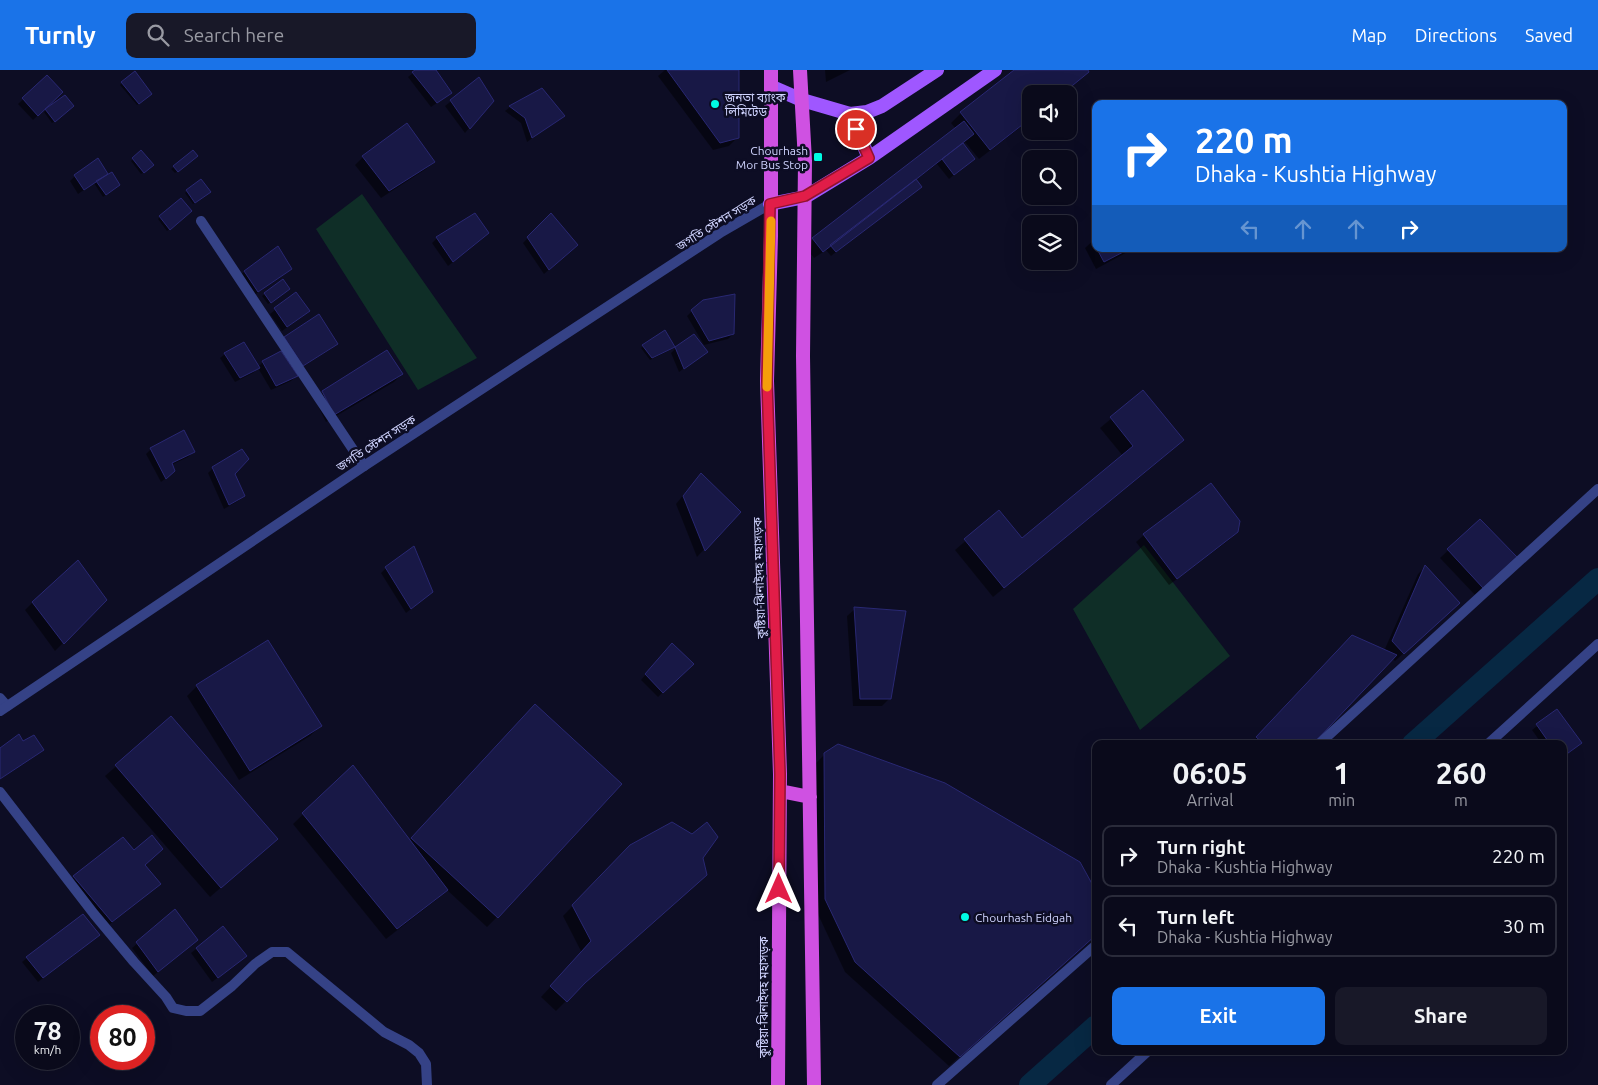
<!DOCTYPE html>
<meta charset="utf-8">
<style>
body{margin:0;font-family:Ubuntu,"Noto Sans Bengali",sans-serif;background:#181828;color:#f1f3f6;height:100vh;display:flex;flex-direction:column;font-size:19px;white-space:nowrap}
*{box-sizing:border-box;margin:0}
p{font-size:16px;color:#999aa3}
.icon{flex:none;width:28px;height:28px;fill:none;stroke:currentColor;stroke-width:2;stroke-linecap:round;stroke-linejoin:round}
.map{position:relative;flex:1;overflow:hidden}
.panel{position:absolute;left:1092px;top:670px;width:475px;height:315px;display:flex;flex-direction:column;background:#0a0a1b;border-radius:10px;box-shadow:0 5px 20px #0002,0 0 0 1px #2a2b3a}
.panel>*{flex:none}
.top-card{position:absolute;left:1092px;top:30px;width:475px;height:152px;border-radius:10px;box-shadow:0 5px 20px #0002,0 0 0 1px #2a2b3a;background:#1a73e8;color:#fff;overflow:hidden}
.buttons{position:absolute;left:1022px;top:15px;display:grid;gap:10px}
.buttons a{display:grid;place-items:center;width:55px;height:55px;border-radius:10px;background:#0a0a1b;box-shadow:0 5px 20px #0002,0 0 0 1px #2a2b3a;font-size:25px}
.speed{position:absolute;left:15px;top:935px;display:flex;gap:10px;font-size:25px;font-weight:700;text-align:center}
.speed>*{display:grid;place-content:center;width:65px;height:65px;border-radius:50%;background:#0a0a1b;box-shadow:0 5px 20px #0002,0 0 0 1px #2a2b3a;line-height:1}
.speed small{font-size:12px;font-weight:400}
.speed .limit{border:8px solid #d22;background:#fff;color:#111}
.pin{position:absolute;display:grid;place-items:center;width:42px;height:42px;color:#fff;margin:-21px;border:2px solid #fff;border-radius:50%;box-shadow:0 1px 5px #0007}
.me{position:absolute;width:55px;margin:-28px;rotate:0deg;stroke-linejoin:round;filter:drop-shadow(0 0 4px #0008)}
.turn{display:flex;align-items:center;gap:18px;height:105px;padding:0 20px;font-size:22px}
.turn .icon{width:65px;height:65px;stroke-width:2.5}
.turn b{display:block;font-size:35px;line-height:42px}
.lanes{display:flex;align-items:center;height:48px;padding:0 20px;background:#0003;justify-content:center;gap:25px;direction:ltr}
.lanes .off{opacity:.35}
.eta{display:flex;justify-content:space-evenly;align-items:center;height:85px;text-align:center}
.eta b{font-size:30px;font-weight:700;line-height:35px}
.cta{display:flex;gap:10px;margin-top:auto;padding:10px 20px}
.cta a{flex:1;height:58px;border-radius:10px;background:#1a73e8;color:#fff;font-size:20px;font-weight:700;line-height:58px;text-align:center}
.cta a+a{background:#181828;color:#f1f3f6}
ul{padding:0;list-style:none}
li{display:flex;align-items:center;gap:15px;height:62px;margin:0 10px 8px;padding:0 10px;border:2px solid #2a2b3a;border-radius:10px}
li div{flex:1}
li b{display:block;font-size:19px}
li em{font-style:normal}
header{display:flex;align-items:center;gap:30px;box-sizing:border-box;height:70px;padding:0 25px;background:#1a73e8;color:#fff}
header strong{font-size:24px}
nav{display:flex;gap:28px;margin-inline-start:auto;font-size:18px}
.search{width:350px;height:45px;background:#181828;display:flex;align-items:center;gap:12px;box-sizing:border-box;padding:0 18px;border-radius:10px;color:#999aa3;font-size:19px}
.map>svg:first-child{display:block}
.green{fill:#0f2e27}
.shadow{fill:#0007}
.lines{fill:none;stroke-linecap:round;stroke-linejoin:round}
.canal{stroke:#072843;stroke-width:22}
.building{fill:#181846;stroke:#292873}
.minor{stroke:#354286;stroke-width:10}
.tertiary{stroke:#354286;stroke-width:10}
.primary{stroke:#9f57ff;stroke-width:14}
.trunk{stroke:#cf51e2;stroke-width:14}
.route-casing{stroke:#92132f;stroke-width:12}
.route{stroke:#e11d48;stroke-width:9}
.slow{stroke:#f59e0b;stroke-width:9}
.poi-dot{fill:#00fbe3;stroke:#0d0d24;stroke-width:2}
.labels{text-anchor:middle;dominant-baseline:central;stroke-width:5;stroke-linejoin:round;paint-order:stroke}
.poi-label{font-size:12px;fill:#d0d4ff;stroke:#0d0d24;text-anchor:start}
.street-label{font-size:12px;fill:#d0d4ff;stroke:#0d0d24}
</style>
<header>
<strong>Turnly</strong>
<div class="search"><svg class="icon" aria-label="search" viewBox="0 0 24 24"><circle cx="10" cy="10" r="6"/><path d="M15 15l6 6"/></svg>Search here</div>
<nav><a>Map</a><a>Directions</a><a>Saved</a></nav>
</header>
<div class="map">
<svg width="1598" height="1015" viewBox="0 0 1598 1015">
<rect width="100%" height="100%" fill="#0d0d24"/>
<path class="green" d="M362 124 477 288 418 320 316 159Z
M1144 475 1230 586 1140 660 1073 539Z"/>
<path class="shadow" d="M417 0H435L451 23 431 37 408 7Z
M665 0H737V68L729 76 713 80 658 6Z
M825 0H850L826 12Z
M1016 0H1086L1088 2 1063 24H1031V49L979 89 965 72 962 74 968 93 949 109 937 94 915 110V121L831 186 826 180 814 188 805 176 813 169 956 59 951 53 961 43Z
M47 7 62 22 33 50 18 34Z
M479 9 492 31 465 63 445 36Z
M122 13 151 23 137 35 120 15Z
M510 37 563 46 527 72 521 53 505 41Z
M71 38 52 53 44 42 46 40Z
M141 82 150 97 141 104 131 91Z
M363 87 434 92 426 99 381 128 355 95Z
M194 88 175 103 171 99 174 97Z
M75 106 101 109 116 117 103 127 94 113 78 124 70 111Z
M187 121 207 124 193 134 185 123Z
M190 141 167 161 158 149 160 147Z
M551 144 571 180 544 204 523 173Z
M437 168H483L448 196 432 173Z
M1096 168V179H1133L1096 199 1085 178Z
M291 198 253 226 239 206 244 202Z
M283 211 287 221 268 234 262 226Z
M295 224 303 246 282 261 270 244Z
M692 241 733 264 728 269 704 275 687 246Z
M664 262 674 278 650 290 641 278Z
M280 273 336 274 331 279 297 300Z
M676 278 706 282 679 302 671 283Z
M387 282 402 304 394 312 326 352 315 330 323 322Z
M280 283 296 306 291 311 271 320 258 298 253 303 235 312 220 288 225 284 258 297 263 292Z
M1143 322 1183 370 1172 380 993 527 955 480 999 442 1021 470 1123 386 1100 358Z
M151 379 193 382 188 387 171 395 169 406 161 412 146 384Z
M213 398 234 404 243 426 238 431 224 439 208 403Z
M694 412 739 442 697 487 676 434Z
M1480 450 1507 495 1475 525 1440 488Z
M1237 462 1229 470 1169 515 1136 472 1144 465Z
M1425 497 1450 540 1395 591 1392 588 1311 674H1251L1342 577 1384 581 1418 504Z
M386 498 432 522 406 543 381 503Z
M106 530 55 581 25 540 33 532Z
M855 539 890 628 882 636H853L847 546Z
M667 579 692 594 658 627 641 610Z
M197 616 320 656 310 666 239 710 187 626Z
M1557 641 1575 678 1564 686V674H1542L1532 660Z
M525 645 497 847 487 857 446 819 436 830 386 869 293 754 352 697 409 771Z
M171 648 266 779 210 827 105 706Z
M0 679 42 680 0 709Z
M825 684 1079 793 1096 823V864L949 996 845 902 816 840 814 695Z
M631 776 577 920 556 941 541 927 582 883 563 846Z
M74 807 151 821 104 859 66 814Z
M175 841 191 875 153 906 132 878Z
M223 858 240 891 212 912 191 883Z
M94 869 38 912 22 892 27 888Z"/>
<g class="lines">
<path class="canal" d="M1413 674 1598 509
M1030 1015 1096 956"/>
</g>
<path class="building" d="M415 0H436L452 23 437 33 412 2Z
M667 0H739V68L720 73Z
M1014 0H1088L1089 2 1062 24H1031V48L990 80 960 42Z
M135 1 152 24 139 34 121 12Z
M47 5 63 22 38 46 22 28Z
M479 7 494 31 470 59 450 30Z
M542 18 565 46 532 68 525 48 509 36Z
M65 25 74 36 55 52 45 39Z
M964 51 974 64 823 182 812 168Z
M407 53 435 92 389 121 362 86Z
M963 73 975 89 954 105 942 89Z
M141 80 154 95 144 103 132 88Z
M193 80 198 86 178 102 173 96Z
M98 88 108 104 84 120 74 105Z
M112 102 120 115 106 125 96 111Z
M201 109 211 122 195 133 186 120Z
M916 109 922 117 836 182 830 175Z
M181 128 192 141 170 160 159 146Z
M475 143 489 163 453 192 436 167Z
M551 143 578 175 549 200 527 167Z
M278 176 292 199 258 222 244 201Z
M1097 179H1129L1104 192Z
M283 209 290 219 271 233 264 223Z
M296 222 310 241 287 257 274 238Z
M735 224 734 264 709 271 691 240 703 230Z
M319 244 338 274 303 296 284 267Z
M665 260 675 277 652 288 642 275Z
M694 264 708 282 684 299 675 277Z
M244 272 260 298 240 308 224 283Z
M387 280 403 304 334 345 322 321Z
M281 281 298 306 276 316 262 291Z
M1143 320 1184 370 1004 518 964 469 999 440 1022 468 1133 376 1110 347Z
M184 360 195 382 172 393 175 401 166 409 150 378Z
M242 379 249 389 235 404 245 426 229 435 212 397Z
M701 403 741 442 705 481 683 426Z
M1211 413 1240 451 1238 462 1177 509 1143 464Z
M1480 449 1517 487 1483 518 1447 479Z
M414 476 433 522 411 539 385 497Z
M78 490 107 530 64 574 32 532Z
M1425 495 1460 533 1404 584 1392 571Z
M854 537 906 541 891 629H860Z
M1352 565 1397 585 1313 674H1264L1256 667Z
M268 570 322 656 250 701 196 615Z
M672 573 694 594 663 623 645 604Z
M535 634 622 714 498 848 411 768Z
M1557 639 1582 673 1564 686V674H1550L1536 654Z
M171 646 278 769 221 818 115 695Z
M19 664 23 671 34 665 44 680 0 709V678Z
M838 674 945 713 1080 792 1096 821V865L960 987 855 892 825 829 824 683Z
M353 695 448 820 397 859 302 743Z
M672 752 692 764 707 752 718 767 703 788 707 805 585 913 567 932 550 916 591 871 572 835 630 775Z
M152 765 163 779 145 795 161 814 112 852 73 806 123 767 134 780Z
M175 839 198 870 158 902 136 872Z
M83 844 100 865 43 908 26 887Z
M223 856 247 886 218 908 196 878Z"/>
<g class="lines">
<path class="minor" d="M201 151 364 396
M0 628 7 636
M1319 674 1598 419
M1488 674 1598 574
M0 722 94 844 134 892 166 927 173 938 186 941H200L232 916 255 894 272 882H287L384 962 409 975 419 983 426 994 427 1015
M937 1015 1096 875
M1111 1015 1148 981"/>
<path class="tertiary" d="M0 641 364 396 720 163 770 134"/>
<path class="primary" d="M772 17 802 30 850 44 869 88
M850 44 867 42 882 36 937 0
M770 134 805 127 869 88 995 0"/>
<path class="trunk" d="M771 0V166L767 311 780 704 778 1015
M800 0 805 91 803 286 814 1015
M780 721 810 727"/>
</g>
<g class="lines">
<g class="route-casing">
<path id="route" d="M779 819 780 704 767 311 770 134 805 126 869 88 856 59"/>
</g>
<use href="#route" class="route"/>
<path class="slow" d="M767 317 771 151"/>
</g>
<g class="poi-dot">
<circle cx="715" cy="34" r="5"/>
<rect x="813" y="82" width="10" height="10" rx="2.5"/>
<circle cx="965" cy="847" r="5"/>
</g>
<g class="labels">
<g class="poi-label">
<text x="725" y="27">জনতা ব্যাংক<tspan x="725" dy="14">লিমিটেড</tspan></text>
<text x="808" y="80" text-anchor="end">Chourhash<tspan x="808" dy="14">Mor Bus Stop</tspan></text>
<text x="975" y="847">Chourhash Eidgah</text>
</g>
<g class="street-label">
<text transform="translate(716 153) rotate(-32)">জগতি স্টেশন সড়ক</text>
<text transform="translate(376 373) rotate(-33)">জগতি স্টেশন সড়ক</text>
<text transform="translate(759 508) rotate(-92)">কুষ্টিয়া-ঝিনাইদহ মহাসড়ক</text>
<text transform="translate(763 927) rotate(-90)">কুষ্টিয়া-ঝিনাইদহ মহাসড়ক</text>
</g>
</g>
</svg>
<div class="buttons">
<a><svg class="icon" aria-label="sound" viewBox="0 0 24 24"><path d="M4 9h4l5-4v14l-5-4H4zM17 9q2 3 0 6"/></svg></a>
<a><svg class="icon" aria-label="search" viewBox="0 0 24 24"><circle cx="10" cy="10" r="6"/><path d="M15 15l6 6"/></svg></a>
<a><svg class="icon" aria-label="layers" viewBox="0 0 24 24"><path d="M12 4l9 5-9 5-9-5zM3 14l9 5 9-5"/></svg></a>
</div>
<div class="speed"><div>78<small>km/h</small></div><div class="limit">80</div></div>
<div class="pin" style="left:856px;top:59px;background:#d93025"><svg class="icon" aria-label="arrive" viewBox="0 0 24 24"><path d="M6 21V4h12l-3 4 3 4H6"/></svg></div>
<svg class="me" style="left:779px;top:819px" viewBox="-20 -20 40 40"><path d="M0-17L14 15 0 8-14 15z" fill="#e11d48" stroke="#fff" stroke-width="4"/></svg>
<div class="top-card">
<div class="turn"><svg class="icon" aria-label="right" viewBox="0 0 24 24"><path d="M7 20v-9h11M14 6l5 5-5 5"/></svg><div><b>220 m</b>Dhaka - Kushtia Highway</div></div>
<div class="lanes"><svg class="icon off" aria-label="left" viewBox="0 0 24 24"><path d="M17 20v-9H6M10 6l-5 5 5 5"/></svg><svg class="icon off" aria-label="ahead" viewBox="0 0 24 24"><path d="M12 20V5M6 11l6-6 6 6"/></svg><svg class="icon off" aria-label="ahead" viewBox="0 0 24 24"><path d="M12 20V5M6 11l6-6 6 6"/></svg><svg class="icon" aria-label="right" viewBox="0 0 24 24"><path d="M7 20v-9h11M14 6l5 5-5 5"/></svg></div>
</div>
<section class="panel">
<div class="eta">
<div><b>06:05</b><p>Arrival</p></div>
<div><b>1</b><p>min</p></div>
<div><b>260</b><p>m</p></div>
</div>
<ul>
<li><svg class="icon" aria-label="right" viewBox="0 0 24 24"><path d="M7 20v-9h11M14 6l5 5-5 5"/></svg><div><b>Turn right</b><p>Dhaka - Kushtia Highway</p></div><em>220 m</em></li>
<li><svg class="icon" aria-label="left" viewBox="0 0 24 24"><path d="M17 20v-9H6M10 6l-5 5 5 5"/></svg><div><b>Turn left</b><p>Dhaka - Kushtia Highway</p></div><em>30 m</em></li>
</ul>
<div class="cta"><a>Exit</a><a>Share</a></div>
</section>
</div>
